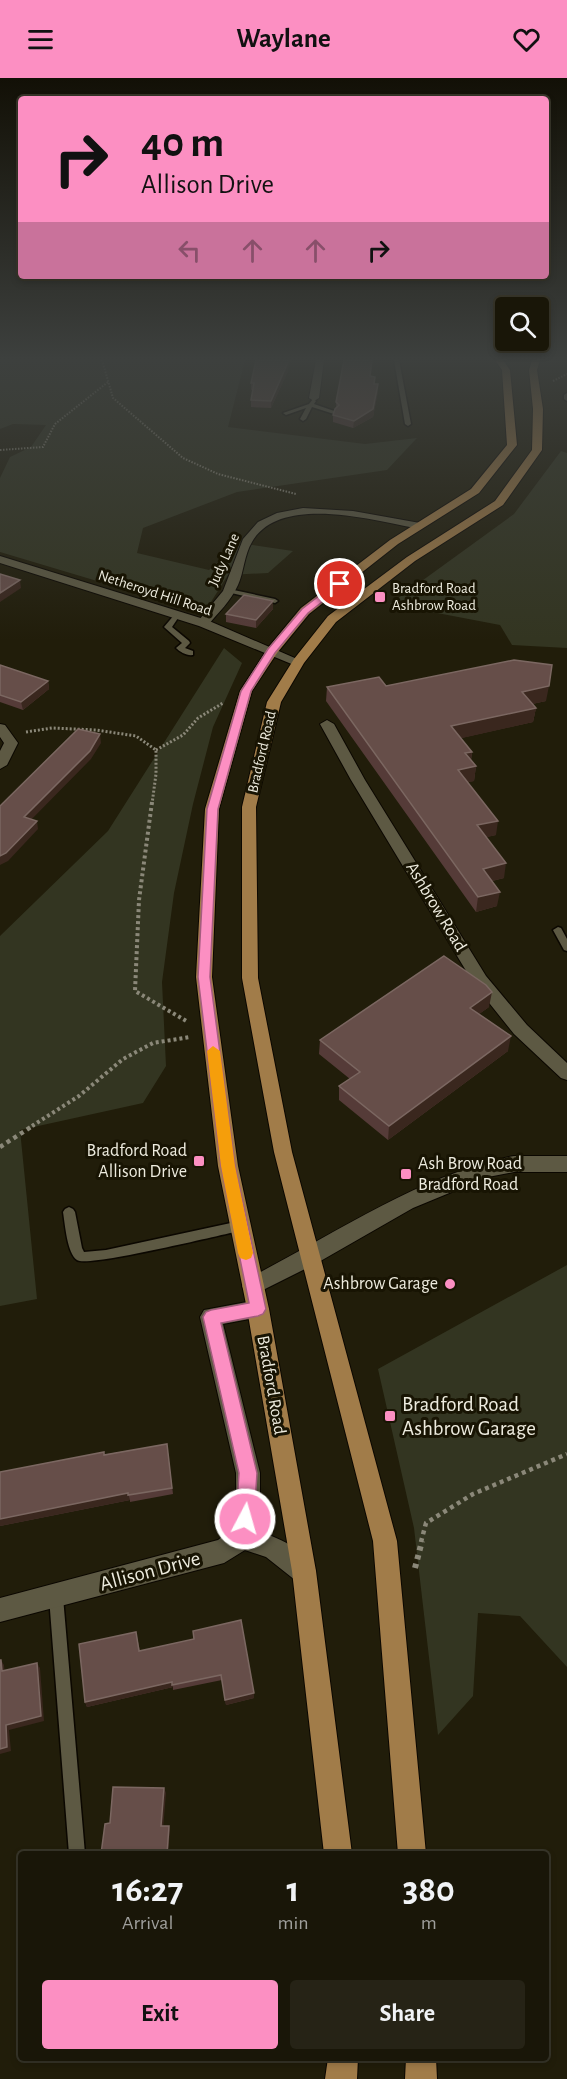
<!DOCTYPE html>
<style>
body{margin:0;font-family:"Alegreya Sans",sans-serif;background:#262316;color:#f1f3f6;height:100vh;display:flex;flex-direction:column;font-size:22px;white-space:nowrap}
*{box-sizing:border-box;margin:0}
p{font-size:20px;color:#9f9f9c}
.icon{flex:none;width:33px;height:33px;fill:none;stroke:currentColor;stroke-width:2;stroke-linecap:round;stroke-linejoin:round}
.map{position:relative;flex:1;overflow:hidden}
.drawer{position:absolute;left:18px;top:1773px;width:531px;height:210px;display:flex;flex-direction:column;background:#191608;border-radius:6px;box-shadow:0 3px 9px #0003,0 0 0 2px #373529}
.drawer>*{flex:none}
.hud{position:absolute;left:18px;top:18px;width:531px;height:183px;border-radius:6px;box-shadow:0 3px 9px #0003,0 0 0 2px #373529;background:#fc8fc2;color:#111;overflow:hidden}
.controls{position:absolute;left:495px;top:219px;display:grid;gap:12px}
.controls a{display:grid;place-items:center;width:54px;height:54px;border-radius:6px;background:#191608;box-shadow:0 3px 9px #0003,0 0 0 2px #373529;font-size:30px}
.pin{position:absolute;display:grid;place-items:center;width:51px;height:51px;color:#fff;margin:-26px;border:3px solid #fff;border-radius:50%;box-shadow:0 2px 6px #0007}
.me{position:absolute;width:66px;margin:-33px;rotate:6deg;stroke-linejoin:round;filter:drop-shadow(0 0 4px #0008)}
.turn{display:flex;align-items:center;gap:21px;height:126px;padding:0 24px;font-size:27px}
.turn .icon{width:78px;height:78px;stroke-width:2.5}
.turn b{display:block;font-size:42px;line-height:51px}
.lanes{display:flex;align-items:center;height:57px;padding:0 24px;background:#0003;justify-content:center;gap:30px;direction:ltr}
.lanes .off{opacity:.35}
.eta{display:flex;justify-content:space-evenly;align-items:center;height:102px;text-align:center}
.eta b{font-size:36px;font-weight:600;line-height:42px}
.cta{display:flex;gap:12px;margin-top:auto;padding:12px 24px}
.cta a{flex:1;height:69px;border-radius:6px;background:#fc8fc2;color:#111;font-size:24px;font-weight:600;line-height:69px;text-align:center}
.cta a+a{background:#262316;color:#f1f3f6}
header{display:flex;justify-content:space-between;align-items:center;height:78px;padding:0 24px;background:#fc8fc2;color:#111;font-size:27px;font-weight:600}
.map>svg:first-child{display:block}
.green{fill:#333521}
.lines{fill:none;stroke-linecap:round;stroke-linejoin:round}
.service-casing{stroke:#0b0700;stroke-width:3}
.minor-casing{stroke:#0b0700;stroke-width:2}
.tertiary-casing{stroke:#0b0700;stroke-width:2}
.primary-casing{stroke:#0b0700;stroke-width:2}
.path-far4{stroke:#8b8879;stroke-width:2;stroke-dasharray:1.5 1.5;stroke-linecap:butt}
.path-far3{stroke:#8b8879;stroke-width:3;stroke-dasharray:2 2;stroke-linecap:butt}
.path-far2{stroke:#8b8879;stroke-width:4;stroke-dasharray:3 3;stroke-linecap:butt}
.path-far1{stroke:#8b8879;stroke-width:4.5;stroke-dasharray:4 4;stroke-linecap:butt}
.path{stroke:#8b8879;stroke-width:6;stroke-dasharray:4.5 4.5;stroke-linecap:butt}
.service{fill:#5d5943;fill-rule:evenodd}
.minor{fill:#5d5943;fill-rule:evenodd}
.tertiary{fill:#5d5943;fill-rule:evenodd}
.primary{fill:#a17c49;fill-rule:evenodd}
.wall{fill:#553b38}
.shaded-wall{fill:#3a271e}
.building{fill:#664e49;stroke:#7b6761;stroke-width:1.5}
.route{fill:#fc8fc2;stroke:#a45d7e;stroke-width:1.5}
.slow{fill:#f59e0b}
.poi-dot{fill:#fc8fc2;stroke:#181403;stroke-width:2}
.labels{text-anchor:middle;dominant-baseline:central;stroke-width:6;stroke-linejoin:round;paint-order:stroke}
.far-street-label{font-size:15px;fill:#edebde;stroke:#181403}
.far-poi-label{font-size:15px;fill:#edebde;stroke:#181403;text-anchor:start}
.street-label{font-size:18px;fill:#edebde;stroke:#181403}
.poi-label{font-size:18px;fill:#edebde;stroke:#181403;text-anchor:end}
.near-poi-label{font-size:21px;fill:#edebde;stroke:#181403;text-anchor:start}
.near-street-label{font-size:21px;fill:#edebde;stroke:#181403}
</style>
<header><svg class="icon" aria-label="menu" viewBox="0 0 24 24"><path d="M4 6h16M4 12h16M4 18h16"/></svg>Waylane<svg class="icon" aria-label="heart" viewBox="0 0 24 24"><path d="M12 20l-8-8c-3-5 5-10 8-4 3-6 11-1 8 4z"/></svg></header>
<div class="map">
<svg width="567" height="2001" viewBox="0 0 567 2001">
<rect width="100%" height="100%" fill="#211d0a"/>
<path class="green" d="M0 282H245L228 349 365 366 417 360 387 392 237 414 143 450 137 475 209 492 239 465 293 473 268 495 228 497 204 535 0 474V400L10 379 31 369 46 347 13 346 0 351Z
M561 373 567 375V570L512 567 500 547 390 526 514 436Z
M224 570 242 585 213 649 193 726 174 815 162 904 166 988 143 1025 20 1052 37 1221 0 1228V858L108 753Z
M567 1187V1589L520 1538 478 1535 473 1618 438 1657 414 1450 378 1291Z"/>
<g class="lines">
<g class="service-casing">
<path id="service" d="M394 282H399L411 346 408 348 405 346Z
M567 315V323L564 321V317Z
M313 321 316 323 314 326 337 334 334 336 312 329 306 341 303 343 300 341 306 330 286 337 283 335 309 326Z
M229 511 275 521 278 523 275 525 227 514V512Z
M177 535 180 537 172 549 189 563 190 565 185 570 193 573V577C187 578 180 574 176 570L182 565 164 549 175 536Z
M558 849 561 850 567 861V873L564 872 553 852Z
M69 1129 73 1131 75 1134 82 1170 84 1174 106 1172 240 1143 244 1145 246 1148 244 1151 240 1153C219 1157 87 1190 77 1182 67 1175 65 1146 63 1134L65 1131Z
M56 1512 61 1514 63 1519 85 1776H69L49 1519 51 1514Z"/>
</g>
<g class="minor-casing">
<path id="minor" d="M316 282H324L319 320 314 323 309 320Z
M303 430 353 433 420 445 425 448 420 451C376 443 280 415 252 464 244 477 244 494 238 507 231 523 218 535 207 548H199V542L223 513 243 461 258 444 277 435Z
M327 642 334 646 365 702 486 898 527 947 567 985V1002L561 1000 514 956 474 906 351 702 320 646Z
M0 646 5 647 18 665 7 687 0 691V673L4 665 0 659Z
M514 1078H567V1094H514L488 1099 413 1130 317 1185 259 1214 252 1217 245 1214 242 1208 245 1202C333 1158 416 1098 514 1078Z
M258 1222 265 1224 269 1231 265 1238 223 1246 260 1395V1423L255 1452C276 1459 307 1471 316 1493L313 1502 304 1505 295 1502 266 1479 245 1472 224 1485 0 1544V1520L218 1462 231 1452 236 1423V1395L200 1239 204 1232Z"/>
</g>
<g class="tertiary-casing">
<path id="tertiary" d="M0 478 207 542 304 584 298 588 294 587 199 548 0 485Z"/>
</g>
<g class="primary-casing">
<path id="primary" d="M495 282H503L510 292 517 367 479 415 398 466 309 536 277 575 252 613 219 731 212 899 238 1088 269 1231 316 1493 352 1776H324L292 1493 247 1231 218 1088 196 899 205 731 240 613 268 570 301 530 390 462 471 411 507 367 502 292Z
M532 282H540L537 292 543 331 542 372 503 427 415 483 336 544 304 585 281 624 256 729 258 900 292 1074 397 1463 426 1776H398L373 1463 274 1074 242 900V729L267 624 294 581 328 538 407 479 495 423 532 372 533 331 529 292Z
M328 1980H358L357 2001H325Z
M406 1980H436L437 2001H405Z"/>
</g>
<path class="path-far4" d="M102 282 113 320 183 380 218 396 296 416
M553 303 567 296
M0 372 43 369 55 346 108 304"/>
<path class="path-far3" d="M26 654 52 650 96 652 136 658 156 672V696L152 726
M156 672 183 657 198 640 223 625"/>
<path class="path-far2" d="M152 724 139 822 135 913 188 944
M32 1048 79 1018 123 981 153 965 190 959"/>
<path class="path-far1" d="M0 1069 34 1047
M421 1464 426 1445 473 1416 567 1376"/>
<path class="path" d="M415 1490 422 1463"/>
<use href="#service" class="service"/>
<use href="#minor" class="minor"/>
<use href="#tertiary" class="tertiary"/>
<use href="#primary" class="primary"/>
</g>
<path class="wall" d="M288 293 271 330 251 329V322L253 312H251V305Z
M370 298 375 306H378V313L373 339 353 350 333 344V337L336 330V324Z
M273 523V531L256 550 226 544V536Z
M0 587 48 603 49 611 23 632 0 624Z
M386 608 546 623 532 626 536 630 533 644 461 660 472 674 471 683 476 688 474 703 467 704 496 757 486 759 504 800 492 803 497 828 476 834 326 623 327 609Z
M489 929 479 936 508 973 388 1062 339 1022V1008L350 1001 319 976 320 962Z
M167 1366 173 1416 130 1424V1422L0 1448V1394Z
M136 1554 140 1573 194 1561 254 1620 226 1627 222 1602 173 1612V1609L87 1629 85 1624Z"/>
<path class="shaded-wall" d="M289 282H291L288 293 271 330V323Z
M378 306V313L373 339 353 350 354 343Z
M20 502 21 510 0 524V515Z
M273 523V531L256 550V542Z
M48 603 49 611 23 632 21 624Z
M549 608 546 623 519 629 522 614Z
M536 630 533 644 449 663 451 648Z
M100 656 101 665 91 681 26 747 24 739Z
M472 674 470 688 465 675Z
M476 688 474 703 456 707 458 692Z
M37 743 38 751 8 783 0 787V778Z
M498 743 496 757 475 762 477 747Z
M506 785 504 800 480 806 483 791Z
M500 814 497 828 476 834 478 819Z
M492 914 489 929 468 944 470 930Z
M511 958 508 973 388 1062 389 1048Z
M128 1415 130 1422 0 1448V1441Z
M1 1582 4 1587 5 1599 2 1593Z
M37 1585 40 1590 44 1643 9 1652 11 1673 0 1676V1671L6 1647Z
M172 1604 173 1609 87 1629 85 1624Z
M254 1615V1620L226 1627 225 1622Z
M164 1710 166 1715 163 1752 161 1748Z
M169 1748 170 1752 168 1776H167Z"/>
<path class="building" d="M256 282H289L271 323 251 322 254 305H251Z
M344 282H372L370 298 375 299 374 306H378L373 331 354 343 333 337 335 331 339 327 336 324Z
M0 496 20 502 0 515Z
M244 517 273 523 256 542 226 536Z
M514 582 552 587 549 608 522 614 536 630 451 648 472 674 465 675 476 688 458 692 498 743 477 747 506 785 483 791 500 814 478 819 327 609 379 599 386 608Z
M0 587 48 603 21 624 0 617Z
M78 651 100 656 90 673 24 739 37 743 6 775 0 778V728Z
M444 878 486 907 492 914 470 930 511 958 389 1048 339 1008 360 994 320 962Z
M167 1366 172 1410 128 1417V1415L0 1441V1394L104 1374V1377Z
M241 1542 254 1615 225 1622 221 1597 172 1607V1604L85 1624 79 1566 136 1554 139 1573 194 1561 193 1553Z
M0 1582H1L2 1593 37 1585 41 1638 6 1647 7 1669 0 1671Z
M113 1709 164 1710 161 1748H169L167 1776H101L105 1746 110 1745Z"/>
<linearGradient id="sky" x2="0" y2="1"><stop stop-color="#121006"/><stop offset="0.5" stop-color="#3d403e"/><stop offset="1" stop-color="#3d403e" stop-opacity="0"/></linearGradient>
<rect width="567" height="562" fill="url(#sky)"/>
<path class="route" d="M337 504 345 506 308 535 275 575 251 613 218 731 210 899 235 1088 266 1231 263 1236 258 1238 221 1245 257 1395 254 1441 251 1447 245 1450 238 1447 236 1441 239 1395 203 1239 206 1234 211 1232 249 1225 221 1088 198 899 207 731 241 613 268 571 302 531Z"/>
<path class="slow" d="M213 968 220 973 235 1088 253 1175 251 1180 246 1182 240 1180 238 1175 221 1088 207 973Z"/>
<g class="poi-dot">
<rect x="374" y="513" width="12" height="12" rx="3"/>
<rect x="193" y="1077" width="12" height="12" rx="3"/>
<rect x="400" y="1090" width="12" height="12" rx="3"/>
<circle cx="450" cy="1206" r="6"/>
<rect x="384" y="1332" width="12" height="12" rx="3"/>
</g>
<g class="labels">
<g class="far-street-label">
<text transform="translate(224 482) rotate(-66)">Judy Lane</text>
<text transform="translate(155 515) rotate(18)">Netheroyd Hill Road</text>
<text transform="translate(262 674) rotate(-77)">Bradford Road</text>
</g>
<g class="far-poi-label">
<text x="392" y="510">Bradford Road<tspan x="392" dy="17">Ashbrow Road</tspan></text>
</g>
<g class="street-label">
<text transform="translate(436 829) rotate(59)">Ashbrow Road</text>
<text transform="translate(271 1307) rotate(80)">Bradford Road</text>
</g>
<g class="poi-label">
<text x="187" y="1073">Bradford Road<tspan x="187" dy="21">Allison Drive</tspan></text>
<text x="418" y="1086" text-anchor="start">Ash Brow Road<tspan x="418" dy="21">Bradford Road</tspan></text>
<text x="438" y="1206">Ashbrow Garage</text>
</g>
<g class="near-poi-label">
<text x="402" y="1326">Bradford Road<tspan x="402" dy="24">Ashbrow Garage</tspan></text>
</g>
<g class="near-street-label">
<text transform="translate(150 1493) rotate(-15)">Allison Drive</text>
</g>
</g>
</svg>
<div class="controls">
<a><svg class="icon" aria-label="search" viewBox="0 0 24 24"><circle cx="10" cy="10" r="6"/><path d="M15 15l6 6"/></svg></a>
</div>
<div class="pin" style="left:340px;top:506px;background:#d93025"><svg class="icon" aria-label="arrive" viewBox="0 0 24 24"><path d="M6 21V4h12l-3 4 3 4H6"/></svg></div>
<svg class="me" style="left:245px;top:1441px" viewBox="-20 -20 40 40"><circle r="17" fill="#fc8fc2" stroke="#fff" stroke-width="3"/><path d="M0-11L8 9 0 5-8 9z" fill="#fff"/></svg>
<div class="hud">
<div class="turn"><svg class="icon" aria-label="right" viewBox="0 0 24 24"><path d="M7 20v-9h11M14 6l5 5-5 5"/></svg><div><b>40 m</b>Allison Drive</div></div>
<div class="lanes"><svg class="icon off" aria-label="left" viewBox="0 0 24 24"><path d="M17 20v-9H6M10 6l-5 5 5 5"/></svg><svg class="icon off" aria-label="ahead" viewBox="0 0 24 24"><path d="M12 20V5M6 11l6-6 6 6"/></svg><svg class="icon off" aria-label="ahead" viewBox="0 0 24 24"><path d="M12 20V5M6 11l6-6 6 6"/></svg><svg class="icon" aria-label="right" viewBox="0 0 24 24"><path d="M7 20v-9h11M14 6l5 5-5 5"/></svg></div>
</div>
<section class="drawer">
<div class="eta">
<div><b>16:27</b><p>Arrival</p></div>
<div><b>1</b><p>min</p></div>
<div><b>380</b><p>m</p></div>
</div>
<div class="cta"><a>Exit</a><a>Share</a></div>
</section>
</div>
